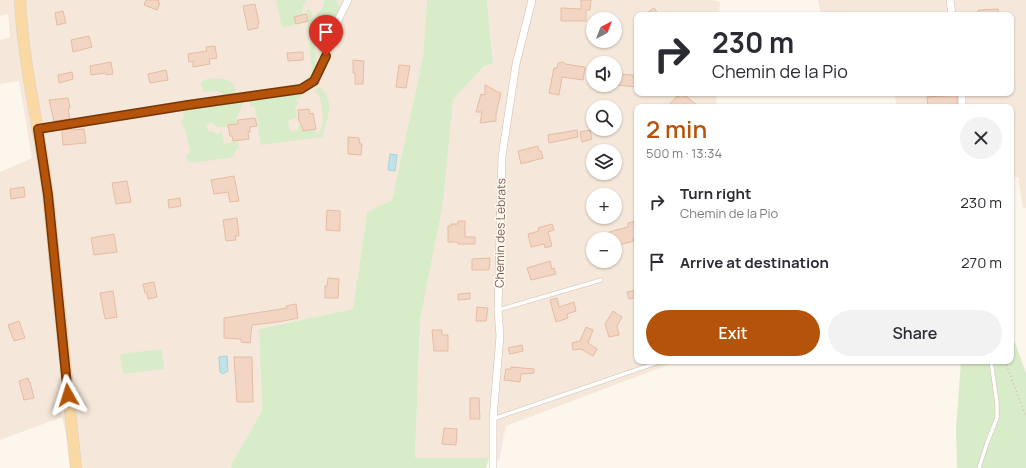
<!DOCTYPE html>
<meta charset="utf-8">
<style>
body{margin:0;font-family:Manrope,sans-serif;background:#f2f2f3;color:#2b2b33;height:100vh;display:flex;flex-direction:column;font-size:15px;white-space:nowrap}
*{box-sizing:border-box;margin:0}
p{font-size:13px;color:#7c7c81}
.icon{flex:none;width:22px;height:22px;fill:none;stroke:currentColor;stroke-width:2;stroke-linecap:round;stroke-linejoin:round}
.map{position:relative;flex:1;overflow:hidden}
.drawer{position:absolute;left:634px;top:104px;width:380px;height:260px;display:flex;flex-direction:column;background:#fff;border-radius:8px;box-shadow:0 1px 3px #0004}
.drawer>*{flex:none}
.hud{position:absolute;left:634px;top:12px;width:380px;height:84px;border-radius:8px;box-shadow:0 1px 3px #0004;background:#fff;color:#2b2b33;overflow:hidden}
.needle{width:26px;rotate:42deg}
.controls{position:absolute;left:586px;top:12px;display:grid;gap:8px}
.controls a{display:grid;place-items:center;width:36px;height:36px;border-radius:50%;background:#fff;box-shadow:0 1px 3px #0004;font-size:20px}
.pin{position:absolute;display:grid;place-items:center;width:34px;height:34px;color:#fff;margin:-41px -17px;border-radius:50% 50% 50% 0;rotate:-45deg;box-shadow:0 0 4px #0007}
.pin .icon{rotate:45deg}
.me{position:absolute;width:44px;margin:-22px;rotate:354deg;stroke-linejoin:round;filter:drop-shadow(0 0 3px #0008)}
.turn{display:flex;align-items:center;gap:14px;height:84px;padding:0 12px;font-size:18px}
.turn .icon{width:52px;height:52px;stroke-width:2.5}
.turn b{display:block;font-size:28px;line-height:34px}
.round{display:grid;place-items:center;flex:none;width:42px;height:42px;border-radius:21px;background:#f2f2f3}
.head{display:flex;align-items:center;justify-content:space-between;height:68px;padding:0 12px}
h1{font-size:24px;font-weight:600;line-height:30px;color:#b45309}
.button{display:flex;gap:8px;margin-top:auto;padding:8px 12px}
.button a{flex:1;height:46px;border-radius:24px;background:#b45309;color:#fff;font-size:16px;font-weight:600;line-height:46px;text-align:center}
.button a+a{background:#f2f2f3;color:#2b2b33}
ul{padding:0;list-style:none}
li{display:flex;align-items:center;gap:12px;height:60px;padding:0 12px}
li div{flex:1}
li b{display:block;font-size:15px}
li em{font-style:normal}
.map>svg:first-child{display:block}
.residential{fill:#f5e8da;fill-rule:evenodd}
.green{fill:#d8ecc9}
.water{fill:#bfe3e8;stroke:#a5d3da}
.building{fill:#f3d5c3;stroke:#e6bba3}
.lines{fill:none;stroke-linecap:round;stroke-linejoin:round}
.lane-casing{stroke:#d1beb0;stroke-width:4.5}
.street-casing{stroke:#d1beb0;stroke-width:8}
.primary-casing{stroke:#dad1cd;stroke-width:12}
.path{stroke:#d9b8a5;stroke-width:1.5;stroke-dasharray:1 3;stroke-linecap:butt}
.lane{stroke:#fff;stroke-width:3.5}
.street{stroke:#fff;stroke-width:7}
.primary{stroke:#fbd9a5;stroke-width:11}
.route-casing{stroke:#753606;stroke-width:10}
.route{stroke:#b45309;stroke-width:7}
.labels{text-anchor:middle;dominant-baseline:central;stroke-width:3;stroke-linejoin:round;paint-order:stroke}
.street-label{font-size:12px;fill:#7a5c4d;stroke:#fffaf3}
</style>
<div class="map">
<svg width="1026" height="468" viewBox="0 0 1026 468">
<rect width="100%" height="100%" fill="#fdf6ec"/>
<path class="residential" d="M0 0H427L423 57 392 200 367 212 353 309 259 329 262 411 232 463 231 468H73L62 417 0 440V172L32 158 19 81 0 84V40L10 37 8 14 0 16Z
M487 0H713L720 2 719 15H637V93H717L716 107H637V361H678L506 426 499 461 489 458H415L420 321 443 204 453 100 484 66 493 64ZM593 19H615V41H593ZM593 63H615V85H593ZM593 107H615V129H593ZM593 151H615V173H593ZM593 195H615V217H593ZM593 239H615V261H593Z
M818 0H1026V208H1023L1018 177H1011V107H897L894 93H1011V15H821Z"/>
<path class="green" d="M276 0H307L303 6 302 15 294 17 296 24 282 28Z
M324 0H337V4L340 7 320 60C318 53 316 24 317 16 318 9 325 10 324 0Z
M427 0H487L493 64 484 66 453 100 443 204 420 321 415 458H489L486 468H231L232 463 262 411 259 329 353 309 367 212 392 200 423 57Z
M307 9 310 10 313 16 317 71 311 80 305 83 304 81 312 73 308 26C310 21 304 15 307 9Z
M211 78C217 80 222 78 227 80 236 83 234 89 236 96 237 99 241 101 243 103 240 108 240 113 236 118L238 120V124C229 125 218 131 212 123H210L206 126 208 131H212L216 134 222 131 224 144 238 141 239 149H236L234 154 231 158 191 163 186 159V156L190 153 186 132 181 121 184 118C184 114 183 112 180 109 188 105 198 96 208 99 212 100 216 104 219 106L222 103V93L218 91 207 92 203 91 201 84 204 80Z
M320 86C336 103 327 117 323 137L261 145 255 108 250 106 248 100 300 92 302 95 301 98 296 99 298 103 295 108 297 118 288 120 290 132 298 130V125H300L315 129 316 133H318C325 127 323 108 320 99 319 96 317 93 315 91Z
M1011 332 1026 373V468H957L956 430 961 361H1011Z
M162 349 164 369 123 374 120 354Z"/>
<path class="water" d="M390 154 397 155 395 171 388 170Z
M227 356 228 371 223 374 220 372 219 357Z"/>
<path class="building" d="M146 0H159L158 3H160L157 10 144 5Z
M581 0H591L590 10H586V21H561V8L581 9Z
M255 4 259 23 258 24V28L248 30 243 6Z
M654 8 659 15H644Z
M998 9 999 15H978V10Z
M63 11 66 23 57 25 55 13Z
M306 14 308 21 296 24 294 17Z
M89 36 92 47 73 52 71 40Z
M215 46 217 58 209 59 210 64 193 67V61L189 62 188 54 207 51 206 47Z
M303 52V60L288 61 287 53Z
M353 60 364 61 363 84H355V73H353Z
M111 62 113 74 106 75V73L91 75 90 66Z
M563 62 565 64 585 67 583 80 562 77 559 95 549 93 554 68H557L558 63Z
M399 65 410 66 406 88 396 87Z
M166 70 168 80 150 83 148 74Z
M72 72 73 79 59 83 58 75Z
M617 74 633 75V78H637V87L616 85Z
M485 85 493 89V90L501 93 496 114V121L480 123 482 112H476L481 94 485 95Z
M681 94 685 97 686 96 699 107H667L677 96 678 98Z
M957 95V107H928L927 97Z
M68 98 70 108 68 109 70 119 54 121 49 100Z
M309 109 310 114 313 113 316 129 303 131 302 126 298 119H299L298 110Z
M255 118 257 126 250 127V132H248L249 139 233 141 232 136H230L228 125 238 124V120Z
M71 129 72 130 84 129 86 143 63 145 62 130Z
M577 130 578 137 549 143 548 135Z
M590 130 592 139 582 142 580 132Z
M348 137 359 138 360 144H362L361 155 348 154Z
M538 146 539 151H541L543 158 521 164 518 151Z
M234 176 239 201 230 202 228 192 214 194 211 180Z
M127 181 131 202 116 204 112 183Z
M24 187 25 197 11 199 10 189Z
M180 198 181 206 169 208 168 200Z
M327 210 340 211V231L326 230Z
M237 218 239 236H235L236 240 226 241 223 220Z
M458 221H465V237H475V244H458V242H448V226H451V224H458Z
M637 221V238L633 239 634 241 615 246V238L611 239 609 232 628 227V223Z
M552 224 554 230 548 232 552 246 545 248 544 244 531 247 528 234 539 231 538 228Z
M114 234 117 252 94 255 91 238Z
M490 258 489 270H472V259Z
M550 261 552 269 554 268 556 274 531 280 527 268Z
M328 278 339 279 338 298H325V286H327Z
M154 282 157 297 148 299 147 293H145L143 284Z
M637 290V297L629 299 627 292Z
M113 291 117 317 105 319 100 293Z
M470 293V299L458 300V294Z
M557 298 559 307 574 302 576 311 567 314 568 318 556 322 550 300Z
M296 304 298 318 278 322 252 325 250 343 241 342V339L224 338V318L287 308 286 306Z
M477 307 488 308 486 321H476Z
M613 311 622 317 617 326 619 335 609 337 605 324Z
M19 321 25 338 14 341 8 325Z
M586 327 593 330 588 343 597 349 593 356 581 349 573 350 572 343 580 341Z
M432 330H442V335H448V351H434Z
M522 345 523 351 510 354 508 348Z
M234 357H252L253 402H237Z
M511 367 534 369V373L521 374 520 382 504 380 506 369H511Z
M28 378 29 382H30L34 398 24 400 19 381Z
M470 398H479L480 419H470Z
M444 428 457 429 456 445 442 444Z"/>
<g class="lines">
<g class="lane-casing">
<path id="lane" d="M498 310 601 280
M493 419 662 361
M979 468 987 443 997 418V403L991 361"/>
</g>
<g class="street-casing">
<path id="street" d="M950 0 952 15
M962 93V107
M38 129 188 105 301 89 314 81 322 66 339 18 348 0
M493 468V419L500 336 498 310 502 156 516 64 532 0"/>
</g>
<g class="primary-casing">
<path id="primary" d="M20 0C23 65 40 130 48 195L76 468"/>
</g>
<path class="path" d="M1005 361 1026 417"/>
<use href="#lane" class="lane"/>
<use href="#street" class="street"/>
<use href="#primary" class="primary"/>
</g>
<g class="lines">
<g class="route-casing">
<path id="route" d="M68 395 48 195 38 129 188 105 301 89 314 81 326 56"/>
</g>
<use href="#route" class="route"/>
</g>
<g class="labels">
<g class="street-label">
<text transform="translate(500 233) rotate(-89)">Chemin des Lebrats</text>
</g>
</g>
</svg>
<div class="controls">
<a><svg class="needle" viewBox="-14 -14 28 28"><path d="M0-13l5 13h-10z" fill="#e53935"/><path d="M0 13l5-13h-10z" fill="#7c7c81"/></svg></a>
<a><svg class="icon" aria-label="sound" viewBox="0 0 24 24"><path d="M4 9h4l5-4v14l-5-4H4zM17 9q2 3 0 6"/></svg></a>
<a><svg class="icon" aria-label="search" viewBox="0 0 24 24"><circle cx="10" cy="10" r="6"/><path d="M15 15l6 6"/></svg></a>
<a><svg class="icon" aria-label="layers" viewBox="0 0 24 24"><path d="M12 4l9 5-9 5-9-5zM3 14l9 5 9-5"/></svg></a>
<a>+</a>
<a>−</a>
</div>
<div class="pin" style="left:326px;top:56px;background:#d93025"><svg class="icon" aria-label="arrive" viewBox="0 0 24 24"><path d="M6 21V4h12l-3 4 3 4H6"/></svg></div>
<svg class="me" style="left:68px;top:395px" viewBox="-20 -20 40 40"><path d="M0-17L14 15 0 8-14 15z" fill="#b45309" stroke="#fff" stroke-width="4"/></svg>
<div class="hud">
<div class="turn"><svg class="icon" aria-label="right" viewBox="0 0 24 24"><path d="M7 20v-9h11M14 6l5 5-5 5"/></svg><div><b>230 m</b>Chemin de la Pio</div></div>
</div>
<section class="drawer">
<div class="head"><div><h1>2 min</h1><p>500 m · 13:34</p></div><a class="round"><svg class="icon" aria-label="close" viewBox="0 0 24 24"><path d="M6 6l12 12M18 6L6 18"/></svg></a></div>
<ul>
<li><svg class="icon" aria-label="right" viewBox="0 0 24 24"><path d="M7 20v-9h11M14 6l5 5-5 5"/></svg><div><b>Turn right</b><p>Chemin de la Pio</p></div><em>230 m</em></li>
<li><svg class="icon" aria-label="arrive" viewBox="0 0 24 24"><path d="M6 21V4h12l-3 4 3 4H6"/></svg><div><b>Arrive at destination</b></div><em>270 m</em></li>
</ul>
<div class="button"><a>Exit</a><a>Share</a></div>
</section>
</div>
